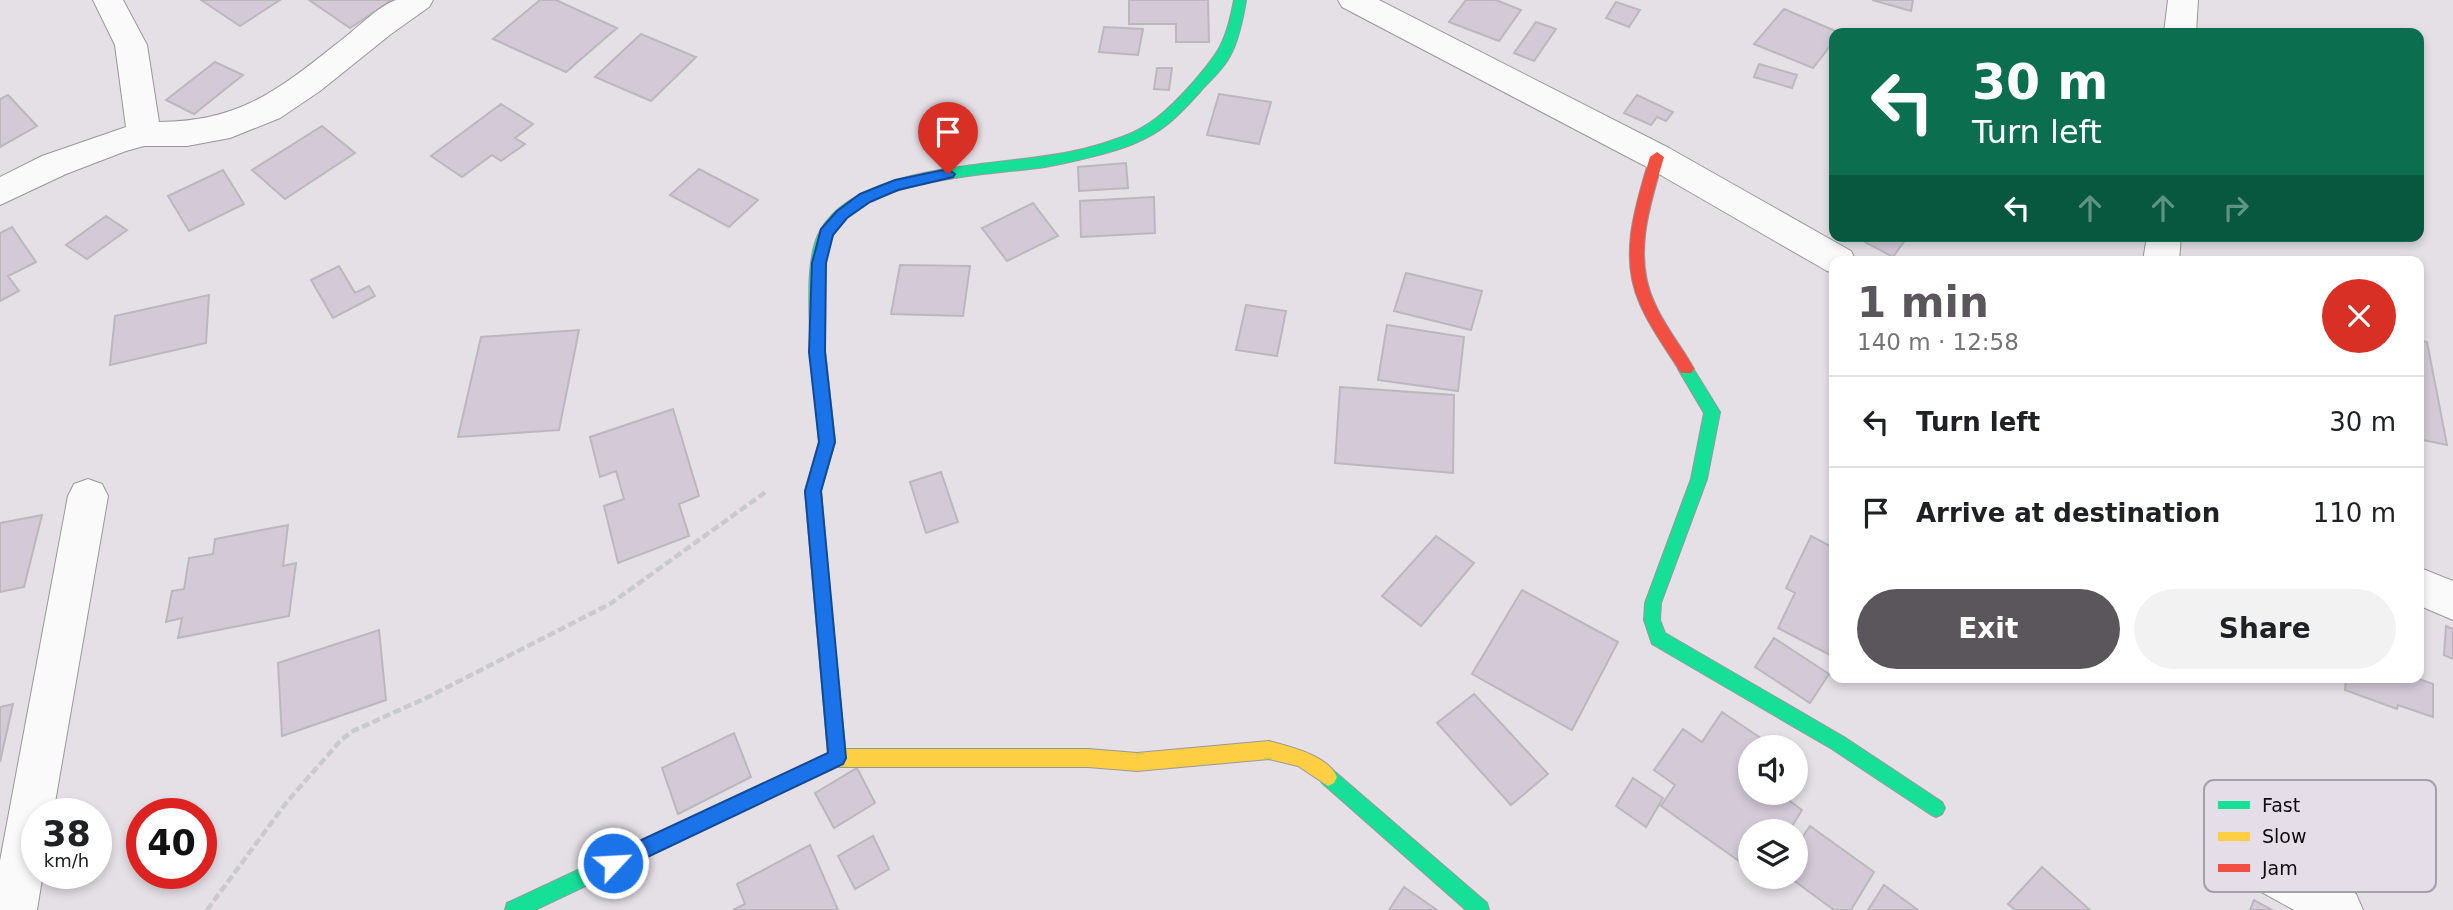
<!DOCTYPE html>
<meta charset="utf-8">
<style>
body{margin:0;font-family:"DejaVu Sans",sans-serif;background:#f2f2f2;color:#202124;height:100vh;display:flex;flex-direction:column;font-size:26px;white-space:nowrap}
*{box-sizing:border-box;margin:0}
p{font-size:23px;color:#757577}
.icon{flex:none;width:38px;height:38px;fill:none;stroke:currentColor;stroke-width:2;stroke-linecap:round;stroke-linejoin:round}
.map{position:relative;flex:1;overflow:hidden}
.sheet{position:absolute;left:1829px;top:256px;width:595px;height:427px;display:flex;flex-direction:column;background:#fff;border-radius:14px;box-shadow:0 4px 10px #0003}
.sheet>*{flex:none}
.guide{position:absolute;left:1829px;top:28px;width:595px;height:214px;border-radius:14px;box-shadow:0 4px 10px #0003;background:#0b6e4f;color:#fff;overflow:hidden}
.buttons{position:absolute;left:1738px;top:735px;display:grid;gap:14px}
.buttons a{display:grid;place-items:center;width:70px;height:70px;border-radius:50%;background:#fff;box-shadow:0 4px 10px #0003;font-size:35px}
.speed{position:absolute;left:21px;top:798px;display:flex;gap:14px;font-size:35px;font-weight:700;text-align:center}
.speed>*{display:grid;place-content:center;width:91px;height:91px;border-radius:50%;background:#fff;box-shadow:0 4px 10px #0003;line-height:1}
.speed small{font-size:18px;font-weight:400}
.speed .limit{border:10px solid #d22;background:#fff;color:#111}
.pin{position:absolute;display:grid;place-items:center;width:60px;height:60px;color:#fff;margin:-72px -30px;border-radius:50% 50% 50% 0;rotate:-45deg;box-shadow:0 0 7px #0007}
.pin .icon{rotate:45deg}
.me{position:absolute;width:77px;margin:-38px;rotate:65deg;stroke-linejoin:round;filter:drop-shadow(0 0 5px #0008)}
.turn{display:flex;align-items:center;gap:24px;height:147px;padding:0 28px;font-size:32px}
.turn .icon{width:91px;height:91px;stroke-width:2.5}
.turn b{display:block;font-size:49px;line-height:60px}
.lanes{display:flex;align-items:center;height:66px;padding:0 28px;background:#0003;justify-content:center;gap:35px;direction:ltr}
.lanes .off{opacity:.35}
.round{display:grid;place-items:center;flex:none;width:74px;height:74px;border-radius:37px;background:#f2f2f2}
.summary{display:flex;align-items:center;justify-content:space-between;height:119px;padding:0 28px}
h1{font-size:42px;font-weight:700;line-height:52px;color:#5a565b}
.cta{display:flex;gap:14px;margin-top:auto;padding:14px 28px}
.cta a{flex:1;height:80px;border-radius:42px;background:#5a565b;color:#fff;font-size:28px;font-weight:700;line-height:80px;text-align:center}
.cta a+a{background:#f2f2f2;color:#202124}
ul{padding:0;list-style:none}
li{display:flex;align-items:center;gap:21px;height:91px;padding:0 28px;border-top:2px solid #e0e0e0}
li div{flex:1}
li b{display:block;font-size:26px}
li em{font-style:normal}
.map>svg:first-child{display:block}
.building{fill:#d3c9d7;stroke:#bbb8bd;stroke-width:2}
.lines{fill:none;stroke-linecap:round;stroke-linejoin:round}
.street-casing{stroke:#9a979b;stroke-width:2}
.fast-casing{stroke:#9a979b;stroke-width:2}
.slow-casing{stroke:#9a979b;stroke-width:2}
.jam-casing{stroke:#9a979b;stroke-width:2}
.path{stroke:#cac9cb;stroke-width:4.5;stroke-dasharray:8 3.5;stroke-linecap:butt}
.street{fill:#fbfafb;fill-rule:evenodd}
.fast{fill:#16e098;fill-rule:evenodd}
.slow{fill:#ffcf43;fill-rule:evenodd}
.jam{fill:#f24e42;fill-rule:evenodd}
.route{fill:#1a73e8;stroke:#114b97;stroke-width:2}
.key{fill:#e5dee8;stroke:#a59fa7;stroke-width:2}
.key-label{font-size:19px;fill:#0f0c10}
</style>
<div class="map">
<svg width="2453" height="910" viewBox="0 0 2453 910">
<rect width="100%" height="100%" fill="#e4e0e6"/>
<path class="building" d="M201 0H280L240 26Z
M309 0H392L350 28Z
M540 0H556L617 28 566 72 493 39Z
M1129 0H1208L1209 42H1176V24H1129Z
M1466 0H1496L1521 10 1499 41 1449 22Z
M1872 0H1913L1911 11Z
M1616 2 1640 10 1629 27 1606 18Z
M1784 9 1840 33H1834V41L1813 68 1754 44Z
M1536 22 1556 29 1534 61 1514 53Z
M1104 27 1143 29 1138 55 1099 52Z
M641 34 696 57 651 101 595 77Z
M215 62 243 75 194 114 166 100Z
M1759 64 1797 75 1792 88 1754 77Z
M1157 68H1172L1169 90 1154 89Z
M1219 94 1271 102 1259 144 1207 135Z
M8 95 37 126 0 147V99Z
M1637 95 1673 112 1666 121 1657 117 1651 125 1624 113Z
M501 104 533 124 515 138 525 144 501 161 492 155 462 177 431 156Z
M322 126 355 153 285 199 252 170Z
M1126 163 1128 188 1079 191 1078 167Z
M699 169 758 200 729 227 670 195Z
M223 170 244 204 189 231 168 196Z
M1154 197 1155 233 1081 237 1080 201Z
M1033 203 1058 236 1007 261 982 228Z
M106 216 127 230 87 259 66 245Z
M12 227 36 262 8 276 19 291 0 301V233Z
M1870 236H1908L1893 257 1865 242Z
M900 265 970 266 963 316 891 314Z
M339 266 355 293 369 286 375 296 333 318 311 280Z
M1406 273 1482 291 1471 330 1394 311Z
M209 295 206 343 110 365 115 316Z
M1246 305 1286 311 1277 356 1236 350Z
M1387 325 1464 337 1458 391 1378 380Z
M579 330 559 430 458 437 481 337Z
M2418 340 2427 342 2447 445 2418 439Z
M1340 387 1454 395 1453 473 1335 463Z
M673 409 699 496 679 504 689 536 618 563 604 506 624 499 616 471 600 477 590 437Z
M941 472 958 522 926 533 910 482Z
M42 515 24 587 0 592V523Z
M288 525 283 566 296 563 289 616 178 638 182 618 166 622 172 591 184 589 189 558 213 554 215 539Z
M1436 536 1474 563 1421 626 1382 596Z
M1811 536 1834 548V657L1778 628 1795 593 1786 588Z
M1522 590 1618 642 1572 730 1472 674Z
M2446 626 2453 629V659L2444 655Z
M379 630 386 700 282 736 278 663Z
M1774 638 1829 674 1810 703 1755 667Z
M2346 677H2413L2433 684V717L2398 705 2397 709 2345 690Z
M1474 694 1548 774 1511 805 1437 723Z
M13 704 0 762V707Z
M1722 712 1774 747H1750V793H1783L1787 795 1786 798 1802 810 1789 831H1750L1749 868 1661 806 1675 785 1654 770 1683 729 1702 742Z
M734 733 751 777 678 814 662 768Z
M857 768 875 803 834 828 815 793Z
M1633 778 1663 798 1646 827 1616 806Z
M1810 826 1874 872 1851 910H1834L1789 877H1796V847Z
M873 836 889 869 855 889 838 856Z
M810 845 838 910H733L745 904 737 884Z
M2042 867 2090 910H2015L2008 904Z
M1884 885 1918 910H1868Z
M1404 887 1437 910H1389Z
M2254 900 2272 910H2250Z"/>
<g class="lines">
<g class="street-casing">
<path id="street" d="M93 0H123L147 45 159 122C242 122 282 87 344 38 357 28 380 5 396 0 406 0 423 0 433 0L429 7 391 34 320 91 280 118 230 138 187 146H144L126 151 66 174 0 205V177L42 156 126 127 115 45Z
M1338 0H1379L1669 148 1851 251 1856 261H1834V273L1827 271 1645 166 1342 7Z
M2168 0H2198L2196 33H2164Z
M2147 236H2181L2179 261H2143Z
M88 479 102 484 108 496 53 814H37V873H43L37 910H0V861L68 496 74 484Z
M2418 567 2453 581V620L2418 605Z
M2272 850 2356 894 2363 910H2294L2256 889 2249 873 2256 857Z"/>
</g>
<g class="fast-casing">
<path id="fast" d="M1234 0H1246C1243 19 1239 39 1230 56 1223 70 1209 81 1199 93 1177 117 1164 131 1133 144 1111 153 1068 163 1045 167 990 175 861 178 833 235 820 261 825 312 824 341L817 347 812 345 810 341C810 310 805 258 820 231 854 168 982 166 1045 156 1070 153 1098 146 1122 137 1150 127 1169 109 1189 87 1218 54 1226 44 1234 0Z
M1686 363 1691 365 1720 412 1707 479 1661 603 1660 620 1665 633 1844 737 1942 802 1945 808 1942 814 1936 817 1930 814 1832 749 1652 644 1644 620 1645 603 1691 479 1704 413 1678 369 1681 365Z
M823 598 829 601 831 606 846 758 843 764 535 910H505L507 903 828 753 815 606 817 601Z
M1328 768 1334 771 1487 903 1489 910H1466L1322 783 1319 777 1322 771Z"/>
</g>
<g class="slow-casing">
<path id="slow" d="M1269 741C1290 747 1328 755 1337 777L1334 783 1328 786 1298 766 1269 759 1137 771 1088 767H837L831 764 828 758 831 752 837 749H1088L1137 753Z"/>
</g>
<g class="jam-casing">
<path id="jam" d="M1657 152 1664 157C1650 204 1632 257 1655 304 1665 327 1682 347 1694 369L1691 373H1681C1667 350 1650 328 1640 304 1618 256 1636 204 1650 157Z
M817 335 824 341 835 442 821 491 831 606 829 611 823 614 817 611 815 606 805 491 819 442 810 341Z"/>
</g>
<path class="path" d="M207 910 286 803 341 740 353 731 428 697 610 604 767 491"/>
<use href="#street" class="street"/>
<use href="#fast" class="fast"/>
<use href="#slow" class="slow"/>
<use href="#jam" class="jam"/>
</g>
<path class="route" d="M948 169 955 174 953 177 898 190 870 202 847 218 833 235 826 263 825 352 835 442 821 491 846 758 843 764 620 870 613 872 607 870 604 863 607 856 828 753 805 491 819 442 809 352 812 263 821 229 837 211 860 194 895 180Z"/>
<rect x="2204" y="780" width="232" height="112" rx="10" class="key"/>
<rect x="2218" y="801" width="32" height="8" fill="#16e098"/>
<rect x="2218" y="832" width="32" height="9" fill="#ffcf43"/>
<rect x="2218" y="864" width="32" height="8" fill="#f24e42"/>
<g class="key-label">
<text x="2262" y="812">Fast</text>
<text x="2262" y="843">Slow</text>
<text x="2262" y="875">Jam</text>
</g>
</svg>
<div class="buttons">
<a><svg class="icon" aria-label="sound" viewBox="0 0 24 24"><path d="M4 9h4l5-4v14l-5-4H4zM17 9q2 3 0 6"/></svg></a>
<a><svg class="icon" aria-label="layers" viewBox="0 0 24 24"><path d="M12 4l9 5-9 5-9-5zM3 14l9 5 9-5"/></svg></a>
</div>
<div class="speed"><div>38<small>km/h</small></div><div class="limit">40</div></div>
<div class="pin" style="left:948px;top:174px;background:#d93025"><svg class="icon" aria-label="arrive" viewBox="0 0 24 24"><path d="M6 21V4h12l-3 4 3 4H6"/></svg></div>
<svg class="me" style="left:613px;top:863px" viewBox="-20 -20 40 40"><circle r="17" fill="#1a73e8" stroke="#fff" stroke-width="3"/><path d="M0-11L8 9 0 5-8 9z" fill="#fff"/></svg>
<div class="guide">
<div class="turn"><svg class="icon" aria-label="left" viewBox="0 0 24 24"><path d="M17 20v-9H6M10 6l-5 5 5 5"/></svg><div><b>30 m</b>Turn left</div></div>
<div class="lanes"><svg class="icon" aria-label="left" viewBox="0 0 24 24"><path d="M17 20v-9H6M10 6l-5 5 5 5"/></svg><svg class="icon off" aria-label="ahead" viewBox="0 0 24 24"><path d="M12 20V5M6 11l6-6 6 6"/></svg><svg class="icon off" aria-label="ahead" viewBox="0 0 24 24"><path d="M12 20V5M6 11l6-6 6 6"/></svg><svg class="icon off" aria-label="right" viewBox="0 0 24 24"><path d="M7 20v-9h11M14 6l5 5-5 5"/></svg></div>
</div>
<section class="sheet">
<div class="summary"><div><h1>1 min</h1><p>140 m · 12:58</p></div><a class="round" style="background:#d93025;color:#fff"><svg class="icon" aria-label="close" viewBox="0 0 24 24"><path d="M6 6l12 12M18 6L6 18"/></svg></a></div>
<ul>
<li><svg class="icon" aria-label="left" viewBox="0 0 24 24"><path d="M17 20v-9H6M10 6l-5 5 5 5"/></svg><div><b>Turn left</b></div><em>30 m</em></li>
<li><svg class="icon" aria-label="arrive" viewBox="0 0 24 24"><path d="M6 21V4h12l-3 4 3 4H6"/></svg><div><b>Arrive at destination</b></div><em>110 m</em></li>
</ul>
<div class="cta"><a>Exit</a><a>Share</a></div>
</section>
</div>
